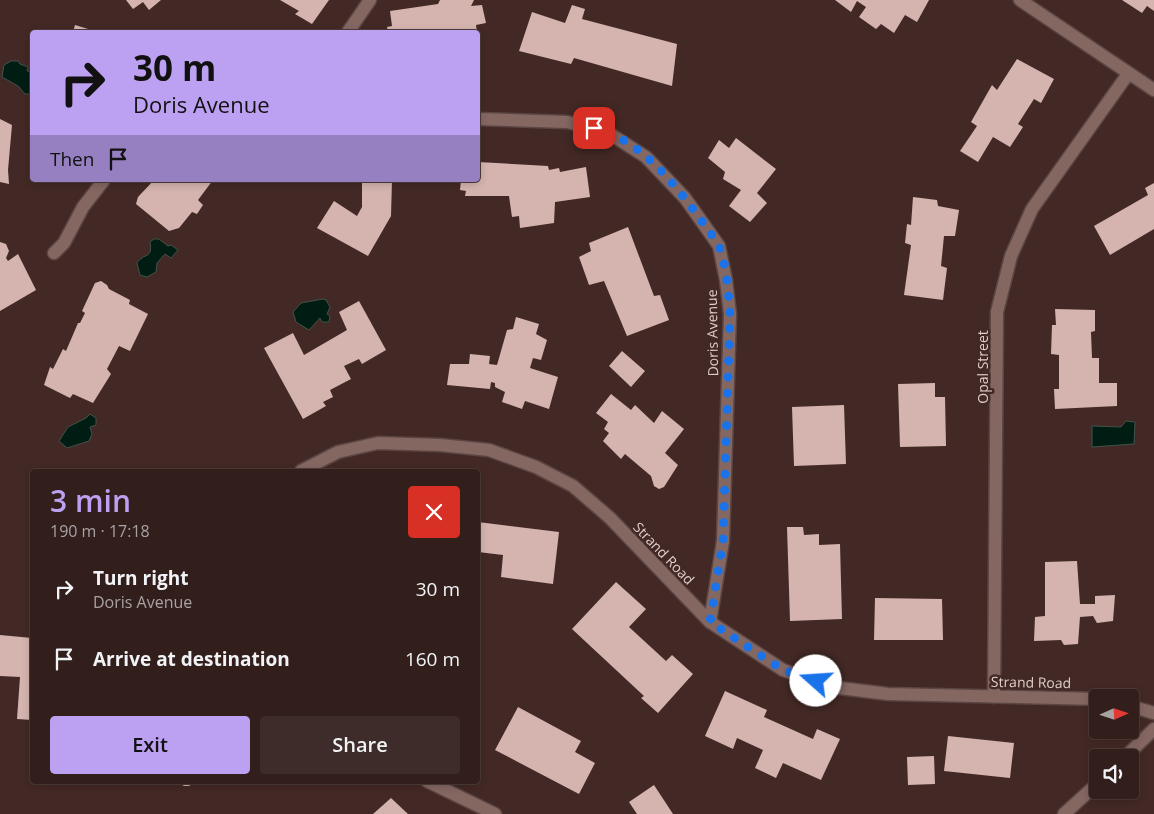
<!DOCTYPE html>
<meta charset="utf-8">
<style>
body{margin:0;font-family:"Open Sans",sans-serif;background:#3d2c29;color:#f1f3f6;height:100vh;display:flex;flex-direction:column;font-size:19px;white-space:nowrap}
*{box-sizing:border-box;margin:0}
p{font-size:16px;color:#a8a2a3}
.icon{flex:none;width:28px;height:28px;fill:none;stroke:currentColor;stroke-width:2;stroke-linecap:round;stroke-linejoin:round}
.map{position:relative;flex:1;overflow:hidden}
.side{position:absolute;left:30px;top:469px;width:450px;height:315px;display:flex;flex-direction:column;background:#321f1c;border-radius:5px;box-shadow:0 2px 8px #0003,0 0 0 1px #4d3d3b}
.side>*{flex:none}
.top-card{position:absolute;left:30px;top:30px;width:450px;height:152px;border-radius:5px;box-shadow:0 2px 8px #0003,0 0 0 1px #4d3d3b;background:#bca0f2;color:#111;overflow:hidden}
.needle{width:32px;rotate:87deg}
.buttons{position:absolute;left:1089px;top:689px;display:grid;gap:10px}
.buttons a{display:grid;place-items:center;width:50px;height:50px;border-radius:5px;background:#321f1c;box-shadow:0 2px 8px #0003,0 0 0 1px #4d3d3b;font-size:25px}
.pin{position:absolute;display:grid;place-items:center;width:42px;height:42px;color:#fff;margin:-21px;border-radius:10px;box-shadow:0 2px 8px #0006}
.me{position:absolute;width:55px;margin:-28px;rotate:289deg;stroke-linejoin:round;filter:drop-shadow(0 0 4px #0008)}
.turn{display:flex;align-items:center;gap:18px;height:105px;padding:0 20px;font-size:22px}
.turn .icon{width:65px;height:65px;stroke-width:2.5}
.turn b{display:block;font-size:35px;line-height:42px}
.then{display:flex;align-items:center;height:48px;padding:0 20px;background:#0003;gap:10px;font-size:19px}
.round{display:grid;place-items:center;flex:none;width:52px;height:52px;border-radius:5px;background:#3d2c29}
.headline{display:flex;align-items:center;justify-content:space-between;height:85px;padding:0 20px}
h1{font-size:30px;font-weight:600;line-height:38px;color:#bca0f2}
.cta{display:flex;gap:10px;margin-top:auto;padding:10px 20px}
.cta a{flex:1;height:58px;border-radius:5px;background:#bca0f2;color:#111;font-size:20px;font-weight:600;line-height:58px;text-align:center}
.cta a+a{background:#3d2c29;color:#f1f3f6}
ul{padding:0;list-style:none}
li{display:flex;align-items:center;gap:15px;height:70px;padding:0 20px}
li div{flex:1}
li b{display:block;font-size:19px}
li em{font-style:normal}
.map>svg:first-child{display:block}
.water{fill:#001d13;stroke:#43524a}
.building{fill:#d5b4af}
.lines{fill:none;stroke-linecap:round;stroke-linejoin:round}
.minor-casing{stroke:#5b4643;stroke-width:15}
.minor{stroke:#856762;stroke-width:12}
.route{stroke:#1a73e8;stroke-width:9;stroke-dasharray:0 16.2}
.labels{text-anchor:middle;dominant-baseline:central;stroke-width:5;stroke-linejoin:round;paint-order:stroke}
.street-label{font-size:14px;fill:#dfcecb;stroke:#432925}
</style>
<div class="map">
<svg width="1154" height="814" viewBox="0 0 1154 814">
<rect width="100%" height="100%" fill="#432925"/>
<path class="water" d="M18 61 20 64 28 67 27 71 32 72V94H25L18 86 2 77 4 65 11 61Z
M154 239H159L168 246 171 245 178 250 171 258 165 254 157 263 156 272 147 277 140 275 137 263C144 252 153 260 150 242Z
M323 299 326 300 330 307 327 314 330 316 329 322H322L320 318 309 330 296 322 293 312 301 303Z
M90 414 96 418V425L90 427 92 434 89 441 67 448 59 441 68 427 86 418Z
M1126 421 1135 422 1134 444 1092 447V426L1121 427Z"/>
<path class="building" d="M126 0H161L149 10 143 2 133 9Z
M280 0H329L312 24 295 14 299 11Z
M440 0H474L471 6 482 5 486 23 476 25 477 32H388L387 27 392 26 390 11 438 4Z
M835 0H929L917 22 905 15 894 33 881 24 876 29 859 17 866 7 857 1 851 12Z
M1122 0H1154V11L1147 6 1142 13Z
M572 5 585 9 582 19 677 44 672 86 574 58 571 64 519 51 532 12 565 23Z
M75 25 98 32H73Z
M1017 59 1054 79 1041 103 1034 99 1018 124 1023 127 1010 147 993 137 978 162 960 151 977 126 971 122 992 85 997 90Z
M0 119 12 125 8 170 9 184 0 182Z
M736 138 776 169 757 193 767 203 750 222 729 206 741 190 723 179 725 172 708 158 719 140 729 148Z
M478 162 548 166 549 170 559 168 560 172 586 167 590 197 555 202 554 223 520 228 519 216 512 217 509 196H465L466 191 460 190 461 180H478Z
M154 180H213L198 200 203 205 197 214 192 212 179 228 169 231 136 204 138 197Z
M362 180H392L391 216 368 256 317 228 334 201 357 216 362 207Z
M1154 183V229L1110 255 1094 226 1148 195 1145 188Z
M913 197 937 200 938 206 959 210 955 236H944L941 266 947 268 943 300 904 295 911 245 905 243 907 224 911 225Z
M628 227 654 296 660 295 669 320 627 336 604 281 589 285 579 257 591 251 589 243Z
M0 242 6 244 9 251 6 258 8 261 18 254 36 290 0 311Z
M101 281 107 285 109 289 130 300 129 304 148 314 130 351 119 346 107 369 111 374 93 403 73 394 70 398 44 385 50 367 53 369 63 349 66 351 78 323H80L85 313 82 311 95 283Z
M359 301 386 350 362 364 359 359 344 366 351 379 330 390 333 397 323 402 326 406 303 419 264 348 293 333 304 355 347 330 339 312Z
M1055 309 1095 310V331L1091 332 1092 358H1099V383H1117V406L1055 409 1054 389H1059V355L1051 354 1052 325H1056Z
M516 317 539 324 536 334 547 340 541 360 533 358 530 368 558 377 549 409 525 401 522 409 502 402 505 392 495 387V383L491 382 490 389 447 385 450 364H469L470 354 490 356 489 364 497 365 507 330 513 329Z
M622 351 645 371 631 387 609 366Z
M935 383V397H945L946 446 900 447 898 384Z
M611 394 631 410 635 405 654 423 662 411 684 429 665 453 678 465 664 487 659 489 654 486 651 476 625 454 621 459 603 441 609 433 604 429 608 422 596 413Z
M844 405 846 464 794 466 792 407Z
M478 522 559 532 553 584 501 577 503 555 478 552Z
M787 527H803L804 535 819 534V545L840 544 842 619 790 621Z
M1077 561 1080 604H1095V596L1115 595 1113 621 1097 623 1093 616 1080 617 1078 644 1064 645 1061 640 1034 641 1035 617 1045 616V562Z
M616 582 646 609 629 627 666 661 672 655 693 674 658 713 641 698 644 696 572 629Z
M875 598 942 599 943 640H874Z
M0 635 32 638V720L17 719 20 677 0 676Z
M725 691 767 710 764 717 813 739 817 729 840 739 821 780 783 763 776 778 755 768 763 750 737 738 733 749 705 736Z
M518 707 581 741 575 752 595 763 579 794 495 750Z
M948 736 1014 743 1010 778 944 771Z
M934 756 935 784 908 785 907 757Z
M176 781H196L189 786H184Z
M654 785 673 814H637L629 802Z
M391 798 408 814H373Z"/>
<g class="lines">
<g class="minor-casing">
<path id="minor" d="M1020 0 1154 90
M348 32 370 0
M478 119 567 122 607 132 646 157 685 198 719 246 726 280 730 314 723 541 710 622
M54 253 64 243 83 207 104 180
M301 471 338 452 378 443 440 445 489 450 536 467 573 486 610 518 710 622 783 670 832 687 888 694 1098 699
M994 697 997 312 1011 256 1032 209 1128 74
M1130 706 1154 713
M1124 758 1154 729
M427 781 495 814
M1064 814 1098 783"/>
</g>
<use href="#minor" class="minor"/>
</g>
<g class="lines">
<path class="route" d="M594 128C641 139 677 187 704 224 708 231 716 239 719 246 727 267 728 292 730 314L723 541 710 622 783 670 816 681"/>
</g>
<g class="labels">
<g class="street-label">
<text transform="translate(712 333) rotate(-91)">Doris Avenue</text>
<text transform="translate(982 367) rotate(-90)">Opal Street</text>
<text transform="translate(664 553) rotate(46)">Strand Road</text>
<text transform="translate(1031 682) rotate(1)">Strand Road</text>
</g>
</g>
</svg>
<div class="buttons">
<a><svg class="needle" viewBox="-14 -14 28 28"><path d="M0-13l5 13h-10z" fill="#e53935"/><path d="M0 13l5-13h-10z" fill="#a8a2a3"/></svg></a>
<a><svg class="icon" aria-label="sound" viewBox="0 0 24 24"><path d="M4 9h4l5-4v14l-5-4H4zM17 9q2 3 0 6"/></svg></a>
</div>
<div class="pin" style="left:594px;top:128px;background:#d93025"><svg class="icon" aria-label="arrive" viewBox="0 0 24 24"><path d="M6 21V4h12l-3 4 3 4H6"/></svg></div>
<svg class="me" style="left:816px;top:681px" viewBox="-20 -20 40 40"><circle r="19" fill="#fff"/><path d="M0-13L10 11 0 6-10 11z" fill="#1a73e8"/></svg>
<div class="top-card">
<div class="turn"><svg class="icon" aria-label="right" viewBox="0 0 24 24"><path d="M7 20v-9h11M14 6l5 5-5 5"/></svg><div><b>30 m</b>Doris Avenue</div></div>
<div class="then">Then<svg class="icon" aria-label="arrive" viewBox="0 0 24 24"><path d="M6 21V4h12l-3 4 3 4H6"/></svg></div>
</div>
<section class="side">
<div class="headline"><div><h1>3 min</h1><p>190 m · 17:18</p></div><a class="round" style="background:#d93025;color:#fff"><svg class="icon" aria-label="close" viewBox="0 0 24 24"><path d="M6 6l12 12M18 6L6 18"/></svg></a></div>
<ul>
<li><svg class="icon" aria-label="right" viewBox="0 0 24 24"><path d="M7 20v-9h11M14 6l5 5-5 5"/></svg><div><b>Turn right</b><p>Doris Avenue</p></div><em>30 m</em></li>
<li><svg class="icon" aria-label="arrive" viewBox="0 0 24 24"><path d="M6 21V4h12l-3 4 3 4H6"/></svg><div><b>Arrive at destination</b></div><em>160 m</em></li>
</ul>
<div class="cta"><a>Exit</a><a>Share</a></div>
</section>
</div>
